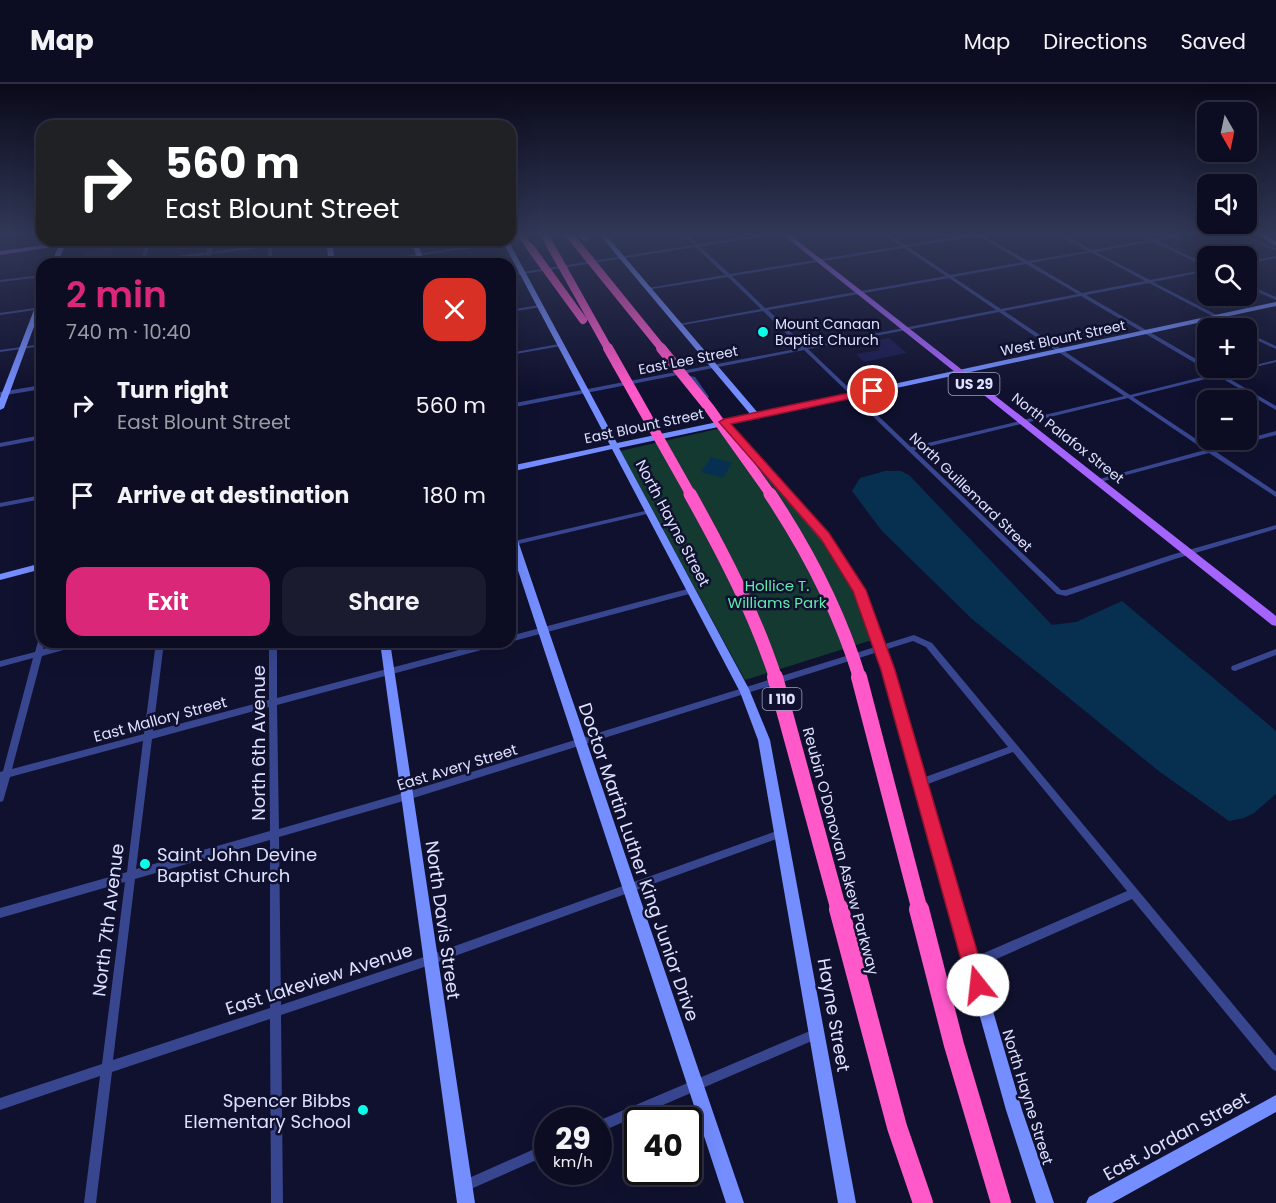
<!DOCTYPE html>
<meta charset="utf-8">
<style>
body{margin:0;font-family:Poppins,sans-serif;background:#1a1b2f;color:#f1f3f6;height:100vh;display:flex;flex-direction:column;font-size:22px;white-space:nowrap}
*{box-sizing:border-box;margin:0}
p{font-size:20px;color:#9a9ca5}
.icon{flex:none;width:33px;height:33px;fill:none;stroke:currentColor;stroke-width:2;stroke-linecap:round;stroke-linejoin:round}
.map{position:relative;flex:1;overflow:hidden}
.drawer{position:absolute;left:36px;top:174px;width:480px;height:390px;display:flex;flex-direction:column;background:#0c0d22;border-radius:18px;box-shadow:0 6px 24px #0002,0 0 0 2px #2c2d40}
.drawer>*{flex:none}
.guide{position:absolute;left:36px;top:36px;width:480px;height:126px;border-radius:18px;box-shadow:0 6px 24px #0002,0 0 0 2px #2c2d40;background:#202124;color:#fff;overflow:hidden}
.needle{width:39px;rotate:171deg}
.tools{position:absolute;left:1197px;top:18px;display:grid;gap:12px}
.tools a{display:grid;place-items:center;width:60px;height:60px;border-radius:12px;background:#0c0d22;box-shadow:0 6px 24px #0002,0 0 0 2px #2c2d40;font-size:30px}
.speed{position:absolute;left:534px;top:1023px;display:flex;gap:12px;font-size:30px;font-weight:700;text-align:center}
.speed>*{display:grid;place-content:center;width:78px;height:78px;border-radius:50%;background:#0c0d22;box-shadow:0 6px 24px #0002,0 0 0 2px #2c2d40;line-height:1}
.speed small{font-size:15px;font-weight:400}
.speed .limit{border:3px solid #111;border-radius:9px;background:#fff;color:#111}
.pin{position:absolute;display:grid;place-items:center;width:51px;height:51px;color:#fff;margin:-26px;border:3px solid #fff;border-radius:50%;box-shadow:0 2px 6px #0007}
.me{position:absolute;width:66px;margin:-33px;rotate:344deg;stroke-linejoin:round;filter:drop-shadow(0 0 4px #0008)}
.turn{display:flex;align-items:center;gap:21px;height:126px;padding:0 30px;font-size:27px}
.turn .icon{width:78px;height:78px;stroke-width:2.5}
.turn b{display:block;font-size:42px;line-height:51px}
.round{display:grid;place-items:center;flex:none;width:63px;height:63px;border-radius:18px;background:#1a1b2f}
.overview{display:flex;align-items:center;justify-content:space-between;height:102px;padding:0 30px}
h1{font-size:36px;font-weight:600;line-height:45px;color:#db2777}
.primary-button{display:flex;gap:12px;margin-top:auto;padding:12px 30px}
.primary-button a{flex:1;height:69px;border-radius:18px;background:#db2777;color:#fff;font-size:24px;font-weight:600;line-height:69px;text-align:center}
.primary-button a+a{background:#1a1b2f;color:#f1f3f6}
ul{padding:0;list-style:none}
li{display:flex;align-items:center;gap:18px;height:90px;padding:0 30px}
li div{flex:1}
li b{display:block;font-size:22px}
li em{font-style:normal}
header{display:flex;align-items:center;gap:36px;box-sizing:border-box;height:84px;padding:0 30px;background:#0c0d22;border-bottom:2px solid #2c2d40}
header strong{font-size:28px}
nav{display:flex;gap:33px;margin-inline-start:auto;font-size:21px}
.map>svg:first-child{display:block}
.green{fill:#133930}
.water{fill:#073050}
.building{fill:#1b1b51}
.lines{fill:none;stroke-linecap:round;stroke-linejoin:round}
.street{fill:#384690;fill-rule:evenodd}
.secondary{fill:#748dff;fill-rule:evenodd}
.primary{fill:#a664ff;fill-rule:evenodd}
.highway{fill:#ff58c9;fill-rule:evenodd}
.highway-bridge-far4{stroke:#ff58c9;stroke-width:8}
.highway-bridge-far3{stroke:#ff58c9;stroke-width:10}
.highway-bridge-far2{stroke:#ff58c9;stroke-width:13}
.highway-bridge-far1{stroke:#ff58c9;stroke-width:16}
.highway-bridge{stroke:#ff58c9;stroke-width:20}
.route{fill:#e11d48;stroke:#92132f;stroke-width:1.5}
.poi-dot{fill:#09ffe7;stroke:#10112e;stroke-width:2}
.labels{text-anchor:middle;dominant-baseline:central;stroke-width:5;stroke-linejoin:round;paint-order:stroke}
.far-poi-label{font-size:14px;fill:#dde0ff;stroke:#10112e;text-anchor:start}
.far-street-label{font-size:14px;fill:#dde0ff;stroke:#10112e}
.shield{fill:#10112e;stroke:#a0a2c0;stroke-width:1.5}
.shield-label{font-size:14px;font-weight:bold;fill:#dde0ff}
.street-label{font-size:15px;fill:#dde0ff;stroke:#10112e}
.park-label{font-size:15px;fill:#60e9ab;stroke:#10112e}
.near-street-label{font-size:18px;fill:#dde0ff;stroke:#10112e}
.near-poi-label{font-size:18px;fill:#dde0ff;stroke:#10112e;text-anchor:start}
</style>
<header>
<strong>Map</strong>
<nav><a>Map</a><a>Directions</a><a>Saved</a></nav>
</header>
<div class="map">
<svg width="1276" height="1119" viewBox="0 0 1276 1119">
<rect width="100%" height="100%" fill="#10112e"/>
<path class="green" d="M726 343C783 409 848 470 872 556L745 596 620 367Z"/>
<path class="water" d="M711 373 732 379 723 394 701 388Z
M885 387H901L909 391 1052 541 1076 538 1122 517 1276 647V710L1254 729 1244 734 1229 737 1160 688 972 535 882 447 852 407 860 394Z"/>
<path class="building" d="M113 164 110 174 83 178 86 168 90 167Z
M889 254 907 269 864 278 856 270 880 266 870 258Z"/>
<g class="lines">
<path class="street" d="M683 150H687L698 160 766 150H775L700 163 730 190 901 162 884 150H889L906 161 974 150H983L982 151 1028 177 1088 167 1057 150H1062L1092 166 1149 156 1138 150C1145 150 1147 154 1153 155 1160 156 1179 150 1189 150L1157 157 1208 181V184L1152 157 1096 168 1150 196 1208 185V187L1153 198 1240 243V244H1235L1149 199 1086 211 1208 282V284H1210L1220 289 1276 276V278L1223 291 1276 322V326L1218 292 1133 313 1211 365 1276 347V351L1215 367 1276 408V413L1209 369 1100 398H1096V396L1205 366 1128 314 914 366 1061 506H1066L1171 471 1276 441V445L1175 475 1066 512 1057 510 804 266 510 324V320L801 264 763 227 677 242V241L679 240 761 225 728 193 646 206V204H648L725 191 696 163 510 192V190L694 161ZM978 152 1023 178 950 191 908 163ZM904 164 946 192 765 224 732 192ZM1091 168 1145 197 1082 209 1031 179ZM1026 180 1078 210 1001 225 953 193ZM949 194 996 226 806 263 768 226ZM1081 212 1214 290 1130 311 1004 227ZM999 228 1124 312 911 363 808 265Z
M1236 150H1241L1276 165V167Z
M1261 150H1276V151L1261 152 1259 151Z
M147 156H151L145 176 207 168 209 156H213L212 168 268 160 269 156H271L272 160 301 156H312L272 162V180H268V163L211 170 210 180H206L207 171 144 179V180H123L141 177Z
M506 157 508 158 507 159 360 180H349Z
M1276 172V174L1246 180V178Z
M42 191V193L0 198V196Z
M1246 200 1276 213V216L1246 203Z
M539 221 541 222V223L510 228V226Z
M42 223V225L0 231V229Z
M1246 248 1276 262V265L1246 251Z
M42 260V262L0 268V266Z
M559 260H561V262L510 271V269Z
M680 290 695 293 709 313 708 314H704L691 295 678 293 677 292Z
M42 301V305L0 312V308Z
M42 351V355L0 363V359Z
M42 411V415L0 423V419Z
M649 426 652 428 651 429 510 462V458Z
M691 504 693 505 695 507 693 509 510 558V552Z
M914 551 932 559 1276 972V987L1272 985 1132 815 976 884 972 885 968 884 967 880 968 876 1127 807 1013 668 920 703 917 702 916 699 917 696 1008 663 926 563 913 557 407 716 279 753 281 921 430 871 782 745 785 746 787 749 785 752 782 753 430 881 281 931 283 1119H271L270 935 112 988 96 1119H84L100 992 0 1026V1014L102 980 125 798 0 834V824L127 788 143 657 10 693 4 714 3 717 0 718V688L3 687 33 574 0 583V577L35 568 39 554 42 553V558H45L43 565 70 558H85L84 560 81 561 42 572 12 685 144 650 156 558H164L153 647 269 616V558H277V614L489 558H504L503 560 500 561 277 621 279 745 407 708ZM269 623 270 747 136 785 152 655ZM270 756V924L113 976 135 795Z
M1276 565V571L1235 587 1232 586 1231 584 1232 582Z
M817 944 821 945 822 949 821 953 598 1049V1037Z
M548 1059V1071L464 1108 460 1106 458 1102 460 1098Z"/>
<path class="secondary" d="M599 150H605L758 329 1276 218V222L730 340 840 466 864 506 874 528 893 586 1022 1026 1054 1119H1036L1006 1026 883 586 864 528 854 506 833 470 723 342 619 364 749 605 770 656 856 1119H838L758 656 740 608 612 365 510 388V382L610 361 502 156H508L617 359 751 331Z
M1257 150H1264L1276 158V162Z
M326 156H332L335 180H329Z
M411 156H417L425 180H419Z
M62 159 65 161 57 180H51L59 161Z
M42 211V221L4 324 0 326V314L39 213Z
M510 445 515 448 744 1119H726L510 462Z
M42 479V485L0 496V490Z
M380 558H390L475 1119H457Z
M1276 1011V1028L1112 1119H1086L1089 1113Z"/>
<path class="primary" d="M782 150H789L1276 532V542L1272 541Z
M83 156H100L0 171V167Z"/>
<path class="highway" d="M516 150H523L534 163 533 165H527Z
M577 150H584L589 156 583 157Z"/>
<path class="highway-bridge-far4" d="M544 150 609 266
M569 150 663 266
M530 163 583 236"/>
<path class="highway-bridge-far3" d="M608 264 691 411
M661 264 710 325 771 411"/>
<path class="highway-bridge-far2" d="M690 410C723 469 755 530 776 595
M770 410C808 467 840 529 860 595"/>
<path class="highway-bridge-far1" d="M775 593 839 827
M859 593 920 827"/>
<path class="highway-bridge" d="M839 825 897 1043 923 1119
M919 825 954 961 1001 1119"/>
</g>
<linearGradient id="sky" x2="0" y2="1"><stop stop-color="#090919"/><stop offset="0.49" stop-color="#313857"/><stop offset="1" stop-color="#313857" stop-opacity="0"/></linearGradient>
<rect width="1276" height="307" fill="url(#sky)"/>
<path class="route" d="M873 304 877 305V309L731 340 829 449 866 506 895 586 987 901 985 908 978 911 971 908 968 901 881 586 853 507 821 455 719 338 724 335Z"/>
<g class="poi-dot">
<circle cx="763" cy="248" r="6"/>
<circle cx="145" cy="780" r="6"/>
<circle cx="363" cy="1026" r="6"/>
</g>
<g class="labels">
<g class="far-poi-label">
<text x="775" y="240">Mount Canaan<tspan x="775" dy="16">Baptist Church</tspan></text>
</g>
<g class="far-street-label">
<text transform="translate(1063 254) rotate(-12)">West Blount Street</text>
<text transform="translate(688 276) rotate(-11)">East Lee Street</text>
<text transform="translate(644 342) rotate(-12)">East Blount Street</text>
<text transform="translate(1068 354) rotate(38)">North Palafox Street</text>
<text transform="translate(971 408) rotate(44)">North Guillemard Street</text>
</g>
<g class="shield">
<rect x="948.5" y="289" width="51" height="22" rx="4.5"/>
<rect x="762.5" y="604" width="39" height="22" rx="4.5"/>
</g>
<g class="shield-label">
<text x="974" y="300">US 29</text>
<text x="782" y="615">I 110</text>
</g>
<g class="street-label">
<text transform="translate(673 439) rotate(62)">North Hayne Street</text>
<text transform="translate(160 635) rotate(-15)">East Mallory Street</text>
<text transform="translate(457 683) rotate(-17)">East Avery Street</text>
<text transform="translate(841 767) rotate(75)">Reubin O'Donovan Askew Parkway</text>
<text transform="translate(1028 1013) rotate(73)">North Hayne Street</text>
</g>
<g class="park-label">
<text x="777" y="501">Hollice T.<tspan x="777" dy="17">Williams Park</tspan></text>
</g>
<g class="near-street-label">
<text transform="translate(258 659) rotate(-90)">North 6th Avenue</text>
<text transform="translate(639 778) rotate(71)">Doctor Martin Luther King Junior Drive</text>
<text transform="translate(108 836) rotate(-83)">North 7th Avenue</text>
<text transform="translate(443 836) rotate(82)">North Davis Street</text>
<text transform="translate(319 895) rotate(-18)">East Lakeview Avenue</text>
<text transform="translate(834 931) rotate(80)">Hayne Street</text>
<text transform="translate(1176 1052) rotate(-29)">East Jordan Street</text>
</g>
<g class="near-poi-label">
<text x="157" y="770">Saint John Devine<tspan x="157" dy="21">Baptist Church</tspan></text>
<text x="351" y="1016" text-anchor="end">Spencer Bibbs<tspan x="351" dy="21">Elementary School</tspan></text>
</g>
</g>
</svg>
<div class="tools">
<a><svg class="needle" viewBox="-14 -14 28 28"><path d="M0-13l5 13h-10z" fill="#e53935"/><path d="M0 13l5-13h-10z" fill="#9a9ca5"/></svg></a>
<a><svg class="icon" aria-label="sound" viewBox="0 0 24 24"><path d="M4 9h4l5-4v14l-5-4H4zM17 9q2 3 0 6"/></svg></a>
<a><svg class="icon" aria-label="search" viewBox="0 0 24 24"><circle cx="10" cy="10" r="6"/><path d="M15 15l6 6"/></svg></a>
<a>+</a>
<a>−</a>
</div>
<div class="speed"><div>29<small>km/h</small></div><div class="limit">40</div></div>
<div class="pin" style="left:873px;top:307px;background:#d93025"><svg class="icon" aria-label="arrive" viewBox="0 0 24 24"><path d="M6 21V4h12l-3 4 3 4H6"/></svg></div>
<svg class="me" style="left:978px;top:901px" viewBox="-20 -20 40 40"><circle r="19" fill="#fff"/><path d="M0-13L10 11 0 6-10 11z" fill="#e11d48"/></svg>
<div class="guide">
<div class="turn"><svg class="icon" aria-label="right" viewBox="0 0 24 24"><path d="M7 20v-9h11M14 6l5 5-5 5"/></svg><div><b>560 m</b>East Blount Street</div></div>
</div>
<section class="drawer">
<div class="overview"><div><h1>2 min</h1><p>740 m · 10:40</p></div><a class="round" style="background:#d93025;color:#fff"><svg class="icon" aria-label="close" viewBox="0 0 24 24"><path d="M6 6l12 12M18 6L6 18"/></svg></a></div>
<ul>
<li><svg class="icon" aria-label="right" viewBox="0 0 24 24"><path d="M7 20v-9h11M14 6l5 5-5 5"/></svg><div><b>Turn right</b><p>East Blount Street</p></div><em>560 m</em></li>
<li><svg class="icon" aria-label="arrive" viewBox="0 0 24 24"><path d="M6 21V4h12l-3 4 3 4H6"/></svg><div><b>Arrive at destination</b></div><em>180 m</em></li>
</ul>
<div class="primary-button"><a>Exit</a><a>Share</a></div>
</section>
</div>
